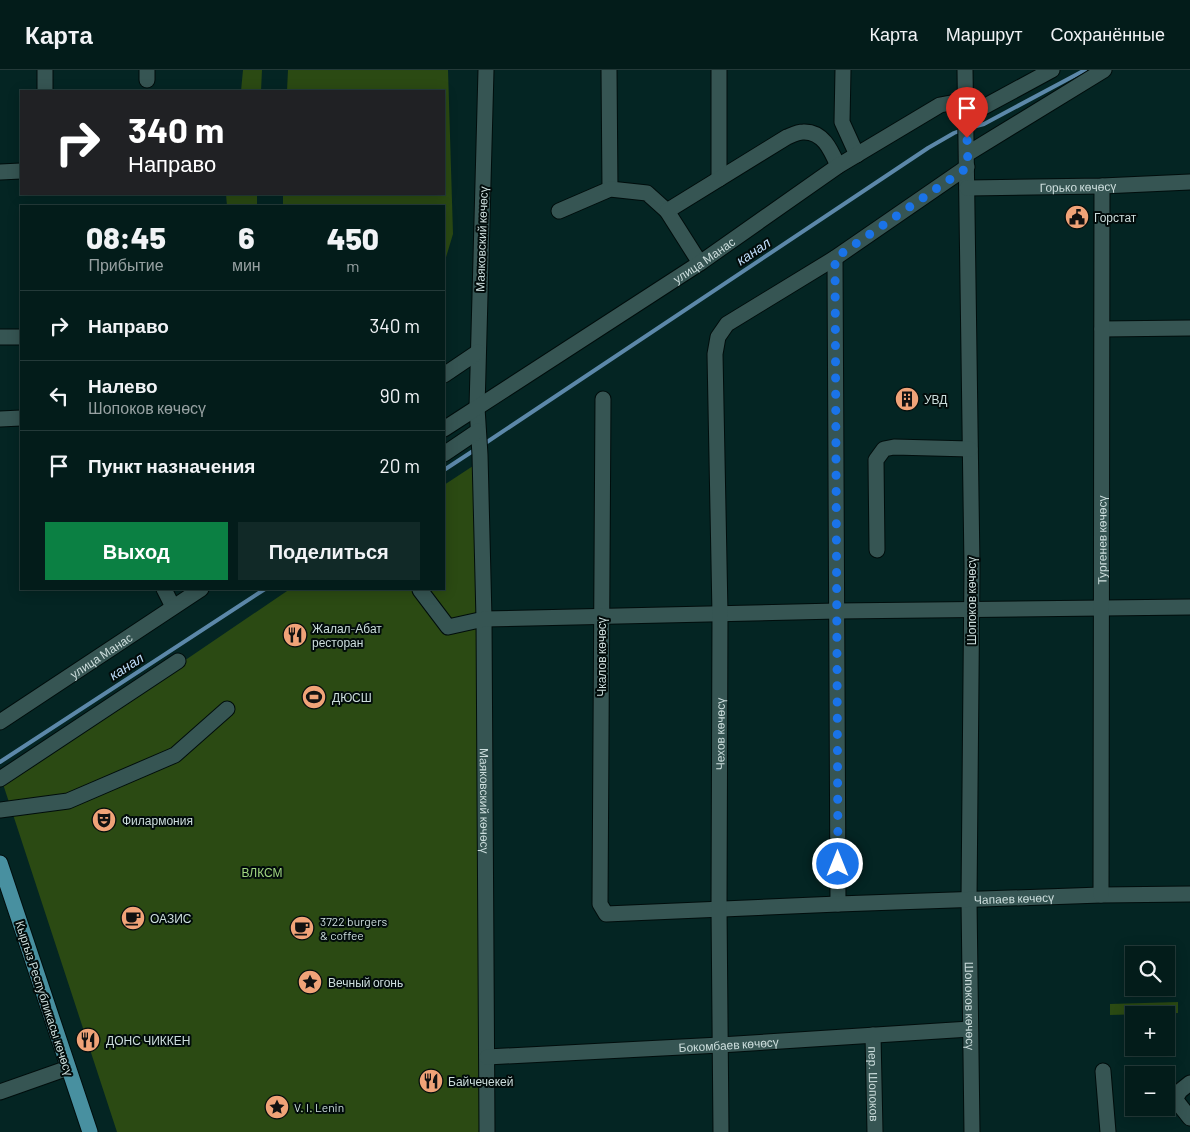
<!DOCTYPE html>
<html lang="ru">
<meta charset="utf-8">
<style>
body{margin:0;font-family:Barlow,sans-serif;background:#112927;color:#f1f3f6;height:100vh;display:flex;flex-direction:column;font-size:19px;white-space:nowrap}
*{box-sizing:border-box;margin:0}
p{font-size:16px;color:#97a1a2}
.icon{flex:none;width:28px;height:28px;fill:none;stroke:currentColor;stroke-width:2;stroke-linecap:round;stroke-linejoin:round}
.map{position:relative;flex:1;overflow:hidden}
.details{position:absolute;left:20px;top:135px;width:425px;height:385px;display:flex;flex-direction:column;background:#031c1a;border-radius:0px;box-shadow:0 2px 12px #0003,0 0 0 1px #243a39}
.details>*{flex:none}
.hud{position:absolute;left:20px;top:20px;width:425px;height:105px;border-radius:0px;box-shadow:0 2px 12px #0003,0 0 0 1px #243a39;background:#202124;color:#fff;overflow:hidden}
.tools{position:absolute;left:1125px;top:876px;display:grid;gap:10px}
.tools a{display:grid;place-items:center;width:50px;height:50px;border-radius:0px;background:#031c1a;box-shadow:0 2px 12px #0003,0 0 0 1px #243a39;font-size:25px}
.pin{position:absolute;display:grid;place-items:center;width:42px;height:42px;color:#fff;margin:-51px -21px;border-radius:50% 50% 50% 0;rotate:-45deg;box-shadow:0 0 5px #0007}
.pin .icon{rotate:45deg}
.me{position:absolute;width:55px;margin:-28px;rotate:0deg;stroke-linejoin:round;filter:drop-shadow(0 0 4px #0008)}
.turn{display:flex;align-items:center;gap:18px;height:105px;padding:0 25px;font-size:22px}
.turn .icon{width:65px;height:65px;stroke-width:2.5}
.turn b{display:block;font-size:35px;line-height:42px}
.eta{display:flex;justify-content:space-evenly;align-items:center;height:85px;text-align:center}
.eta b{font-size:30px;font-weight:800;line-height:35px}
.action{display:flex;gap:10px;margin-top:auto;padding:10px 25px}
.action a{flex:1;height:58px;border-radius:0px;background:#0b8043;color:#fff;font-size:20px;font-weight:800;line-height:58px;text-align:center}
.action a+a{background:#112927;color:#f1f3f6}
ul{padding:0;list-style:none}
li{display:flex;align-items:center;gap:15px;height:70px;padding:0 25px;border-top:1px solid #243a39}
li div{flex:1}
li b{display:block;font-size:19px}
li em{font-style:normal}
header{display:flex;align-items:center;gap:30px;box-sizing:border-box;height:70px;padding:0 25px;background:#031c1a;border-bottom:1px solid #243a39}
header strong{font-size:24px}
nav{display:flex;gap:28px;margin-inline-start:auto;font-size:18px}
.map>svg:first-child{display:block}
.green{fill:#2b4a13}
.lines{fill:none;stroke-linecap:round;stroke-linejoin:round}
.stream{stroke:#5c88a9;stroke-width:4}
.minor-casing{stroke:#000d0c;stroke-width:17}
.major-casing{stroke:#000d0c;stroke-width:17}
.minor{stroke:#365553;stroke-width:15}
.major{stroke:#4890a0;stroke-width:15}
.route{stroke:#1a73e8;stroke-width:9;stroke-dasharray:0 16.2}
.labels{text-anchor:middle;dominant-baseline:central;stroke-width:4;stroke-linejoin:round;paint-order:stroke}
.street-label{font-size:12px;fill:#cddedd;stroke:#020c0b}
.poi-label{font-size:12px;fill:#cddedd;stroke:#020c0b;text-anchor:start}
.park-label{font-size:12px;fill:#a1d680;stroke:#020c0b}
.water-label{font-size:14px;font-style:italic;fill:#bedcf9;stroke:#020c0b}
</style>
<header>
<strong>Карта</strong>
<nav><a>Карта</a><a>Маршрут</a><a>Сохранённые</a></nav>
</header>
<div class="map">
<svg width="1190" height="1062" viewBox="0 0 1190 1062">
<rect width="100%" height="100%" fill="#042523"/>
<path class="green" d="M243 0H262L261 21H241Z
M288 0H448L453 164 444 194V136H283V124H444V21H287Z
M226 124H257V136H227Z
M476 394 480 1062H117L3 714 290 519H444V415Z
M1178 932V943L1110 945V934Z"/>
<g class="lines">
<path class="stream" d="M969 58 984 54 1085 0
M484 374 928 78 954 63 962 60
M444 400 476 379
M0 692 265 519"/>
<g class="minor-casing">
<g id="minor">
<path d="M147 0V10"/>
<path id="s1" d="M486 0 477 338 480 385 484 549 487 1062"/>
<path d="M609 0 610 119"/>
<path d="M843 0 842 52 857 85"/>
<path id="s2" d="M965 0 972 497 969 830 972 1062"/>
<path d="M45 21V0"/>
<path d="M967 46 1052 0"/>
<path d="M967 84 1104 0"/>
<path d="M0 102 21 101"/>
<path d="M719 109V0"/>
<path id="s3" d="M967 118 1102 116 1190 112"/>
<path d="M559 141 610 119 647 123 667 141"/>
<path d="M835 188 838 834"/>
<path d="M700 193 667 141 787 67C792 65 798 62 803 62 823 61 831 80 838 96"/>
<path d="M1102 259 1190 258"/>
<path d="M0 267H21"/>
<path d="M444 305 478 282"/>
<path id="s4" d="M603 329 600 834 606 844 838 834 1101 825 1190 824"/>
<path d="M0 349 21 348"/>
<path id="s5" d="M444 359 700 193 838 96 940 35 967 30"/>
<path d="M444 384 478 361"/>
<path d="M877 480 876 390 884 379 894 377 970 379"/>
<path d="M164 519 173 537"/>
<path d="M420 520 448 557 484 549 837 541 1190 537"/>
<path id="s6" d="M0 652 201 519"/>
<path d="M0 709 178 591"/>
<path d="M0 740 68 731 175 685 227 639"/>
<path id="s7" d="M1101 825 1102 116"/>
<path id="s8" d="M873 965 875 1062"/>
<path id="s9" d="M487 987 720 975 970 959"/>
<path d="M1103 1001 1108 1062"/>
<path d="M1190 1013 1180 1021 1175 1029 1190 1048"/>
<path d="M0 1022 68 998"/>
<path id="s10" d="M721 1062 719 838 720 544 715 284 718 267 727 254 835 188 967 97"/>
</g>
</g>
<g class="major-casing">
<path id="major" d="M0 793 90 1062"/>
</g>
<use href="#minor" class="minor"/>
<use href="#major" class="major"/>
</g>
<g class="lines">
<path class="route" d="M838 794 835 188 968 97 967 68"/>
</g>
<defs>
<g id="civic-disc" transform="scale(1.25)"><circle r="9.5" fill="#f0a378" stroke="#020c0b"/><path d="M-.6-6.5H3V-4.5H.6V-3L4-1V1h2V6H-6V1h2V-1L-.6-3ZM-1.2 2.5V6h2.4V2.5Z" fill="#111"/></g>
<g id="building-disc" transform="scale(1.25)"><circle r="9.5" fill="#f0a378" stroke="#020c0b"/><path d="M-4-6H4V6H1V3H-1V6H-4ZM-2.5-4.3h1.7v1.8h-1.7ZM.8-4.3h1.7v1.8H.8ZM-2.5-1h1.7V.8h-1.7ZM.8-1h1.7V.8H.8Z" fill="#111"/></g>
<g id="restaurant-disc" transform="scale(1.25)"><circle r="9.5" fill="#f0a378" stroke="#020c0b"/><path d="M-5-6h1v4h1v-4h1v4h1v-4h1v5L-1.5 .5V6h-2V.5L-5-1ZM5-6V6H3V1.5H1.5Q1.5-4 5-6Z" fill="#111"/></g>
<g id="stadium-disc" transform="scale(1.25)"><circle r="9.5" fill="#f0a378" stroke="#020c0b"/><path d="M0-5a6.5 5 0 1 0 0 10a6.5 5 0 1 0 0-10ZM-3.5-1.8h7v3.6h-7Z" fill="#111"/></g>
<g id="theatre-disc" transform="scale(1.25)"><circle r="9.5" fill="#f0a378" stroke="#020c0b"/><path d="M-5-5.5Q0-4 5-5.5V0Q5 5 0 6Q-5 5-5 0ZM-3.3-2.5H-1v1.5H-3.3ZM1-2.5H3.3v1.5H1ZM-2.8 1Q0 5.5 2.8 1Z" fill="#111"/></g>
<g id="cafe-disc" transform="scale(1.25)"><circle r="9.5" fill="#f0a378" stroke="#020c0b"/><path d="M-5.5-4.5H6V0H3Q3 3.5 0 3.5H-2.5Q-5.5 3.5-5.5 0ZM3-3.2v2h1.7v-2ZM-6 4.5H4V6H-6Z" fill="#111"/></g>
<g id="sight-disc" transform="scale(1.25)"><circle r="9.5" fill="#f0a378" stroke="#020c0b"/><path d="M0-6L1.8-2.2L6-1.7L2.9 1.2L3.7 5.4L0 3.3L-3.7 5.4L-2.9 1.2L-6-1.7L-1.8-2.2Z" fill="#111"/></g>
</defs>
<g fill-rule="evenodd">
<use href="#civic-disc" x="1077" y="147"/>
<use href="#building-disc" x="907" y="329"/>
<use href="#restaurant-disc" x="295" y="565"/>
<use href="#stadium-disc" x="314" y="627"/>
<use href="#theatre-disc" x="104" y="750"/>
<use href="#cafe-disc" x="133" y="848"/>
<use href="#cafe-disc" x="302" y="858"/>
<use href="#sight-disc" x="310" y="912"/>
<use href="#restaurant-disc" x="88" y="970"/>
<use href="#restaurant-disc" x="431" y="1011"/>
<use href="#sight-disc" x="277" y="1037"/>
</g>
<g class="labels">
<g class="street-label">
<text stroke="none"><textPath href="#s3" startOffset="111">Горько көчөсү</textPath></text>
<text transform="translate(481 169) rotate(-88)">Маяковский көчөсү</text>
<text stroke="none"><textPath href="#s5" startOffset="310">улица Манас</textPath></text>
<text stroke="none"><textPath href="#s7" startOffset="355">Тургенев көчөсү</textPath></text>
<text transform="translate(971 531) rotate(-90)">Шопоков көчөсү</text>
<text stroke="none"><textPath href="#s6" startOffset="121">улица Манас</textPath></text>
<text transform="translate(601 587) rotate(-90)">Чкалов көчөсү</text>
<text stroke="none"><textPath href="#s10" startOffset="398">Чехов көчөсү</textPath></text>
<text stroke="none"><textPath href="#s1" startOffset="731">Маяковский көчөсү</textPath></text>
<text stroke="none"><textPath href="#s4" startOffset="925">Чапаев көчөсү</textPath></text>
<text transform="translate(45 928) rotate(72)">Кыргыз Республикасы көчөсү</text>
<text stroke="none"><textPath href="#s2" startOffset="936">Шопоков көчөсү</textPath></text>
<text stroke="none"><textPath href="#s9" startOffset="242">Бокомбаев көчөсү</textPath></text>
<text stroke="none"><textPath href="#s8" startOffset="49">пер. Шопоков</textPath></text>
</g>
<g class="poi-label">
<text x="1094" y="147">Горстат</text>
<text x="924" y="329">УВД</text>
<text x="312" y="558">Жалал-Абат<tspan x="312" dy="14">ресторан</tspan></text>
<text x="332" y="627">ДЮСШ</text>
<text x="122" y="750">Филармония</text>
<text x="150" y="848">ОАЗИС</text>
<text x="320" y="851">3722 burgers<tspan x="320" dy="14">&amp; coffee</tspan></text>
<text x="328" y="912">Вечный огонь</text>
<text x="106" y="970">ДОНС ЧИККЕН</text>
<text x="448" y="1011">Байчечекей</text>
<text x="294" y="1037">V. I. Lenin</text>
</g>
<g class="park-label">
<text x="262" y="802">ВЛКСМ</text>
</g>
<g class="water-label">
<text transform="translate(753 181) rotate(-34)">канал</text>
<text transform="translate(126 596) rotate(-33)">канал</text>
</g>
</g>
</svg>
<div class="tools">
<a><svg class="icon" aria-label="search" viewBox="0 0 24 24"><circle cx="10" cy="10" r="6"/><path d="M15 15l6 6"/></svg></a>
<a>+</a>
<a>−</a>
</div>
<div class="pin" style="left:967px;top:68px;background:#d93025"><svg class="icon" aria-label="arrive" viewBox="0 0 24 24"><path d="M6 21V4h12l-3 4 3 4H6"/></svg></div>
<svg class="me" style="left:838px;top:794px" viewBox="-20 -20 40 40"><circle r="17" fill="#1a73e8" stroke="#fff" stroke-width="3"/><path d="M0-11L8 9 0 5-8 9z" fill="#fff"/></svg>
<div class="hud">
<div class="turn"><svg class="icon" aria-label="right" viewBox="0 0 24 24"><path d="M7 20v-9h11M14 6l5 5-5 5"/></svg><div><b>340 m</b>Направо</div></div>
</div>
<section class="details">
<div class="eta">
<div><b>08:45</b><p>Прибытие</p></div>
<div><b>6</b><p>мин</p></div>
<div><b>450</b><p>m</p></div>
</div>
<ul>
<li><svg class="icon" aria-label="right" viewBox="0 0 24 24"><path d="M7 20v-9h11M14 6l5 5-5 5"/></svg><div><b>Направо</b></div><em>340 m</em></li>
<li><svg class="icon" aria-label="left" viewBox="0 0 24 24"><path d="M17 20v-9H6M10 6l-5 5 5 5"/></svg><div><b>Налево</b><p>Шопоков көчөсү</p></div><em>90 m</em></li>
<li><svg class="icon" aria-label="arrive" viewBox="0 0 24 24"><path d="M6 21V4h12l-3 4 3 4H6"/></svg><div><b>Пункт назначения</b></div><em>20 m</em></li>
</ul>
<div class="action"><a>Выход</a><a>Поделиться</a></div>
</section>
</div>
